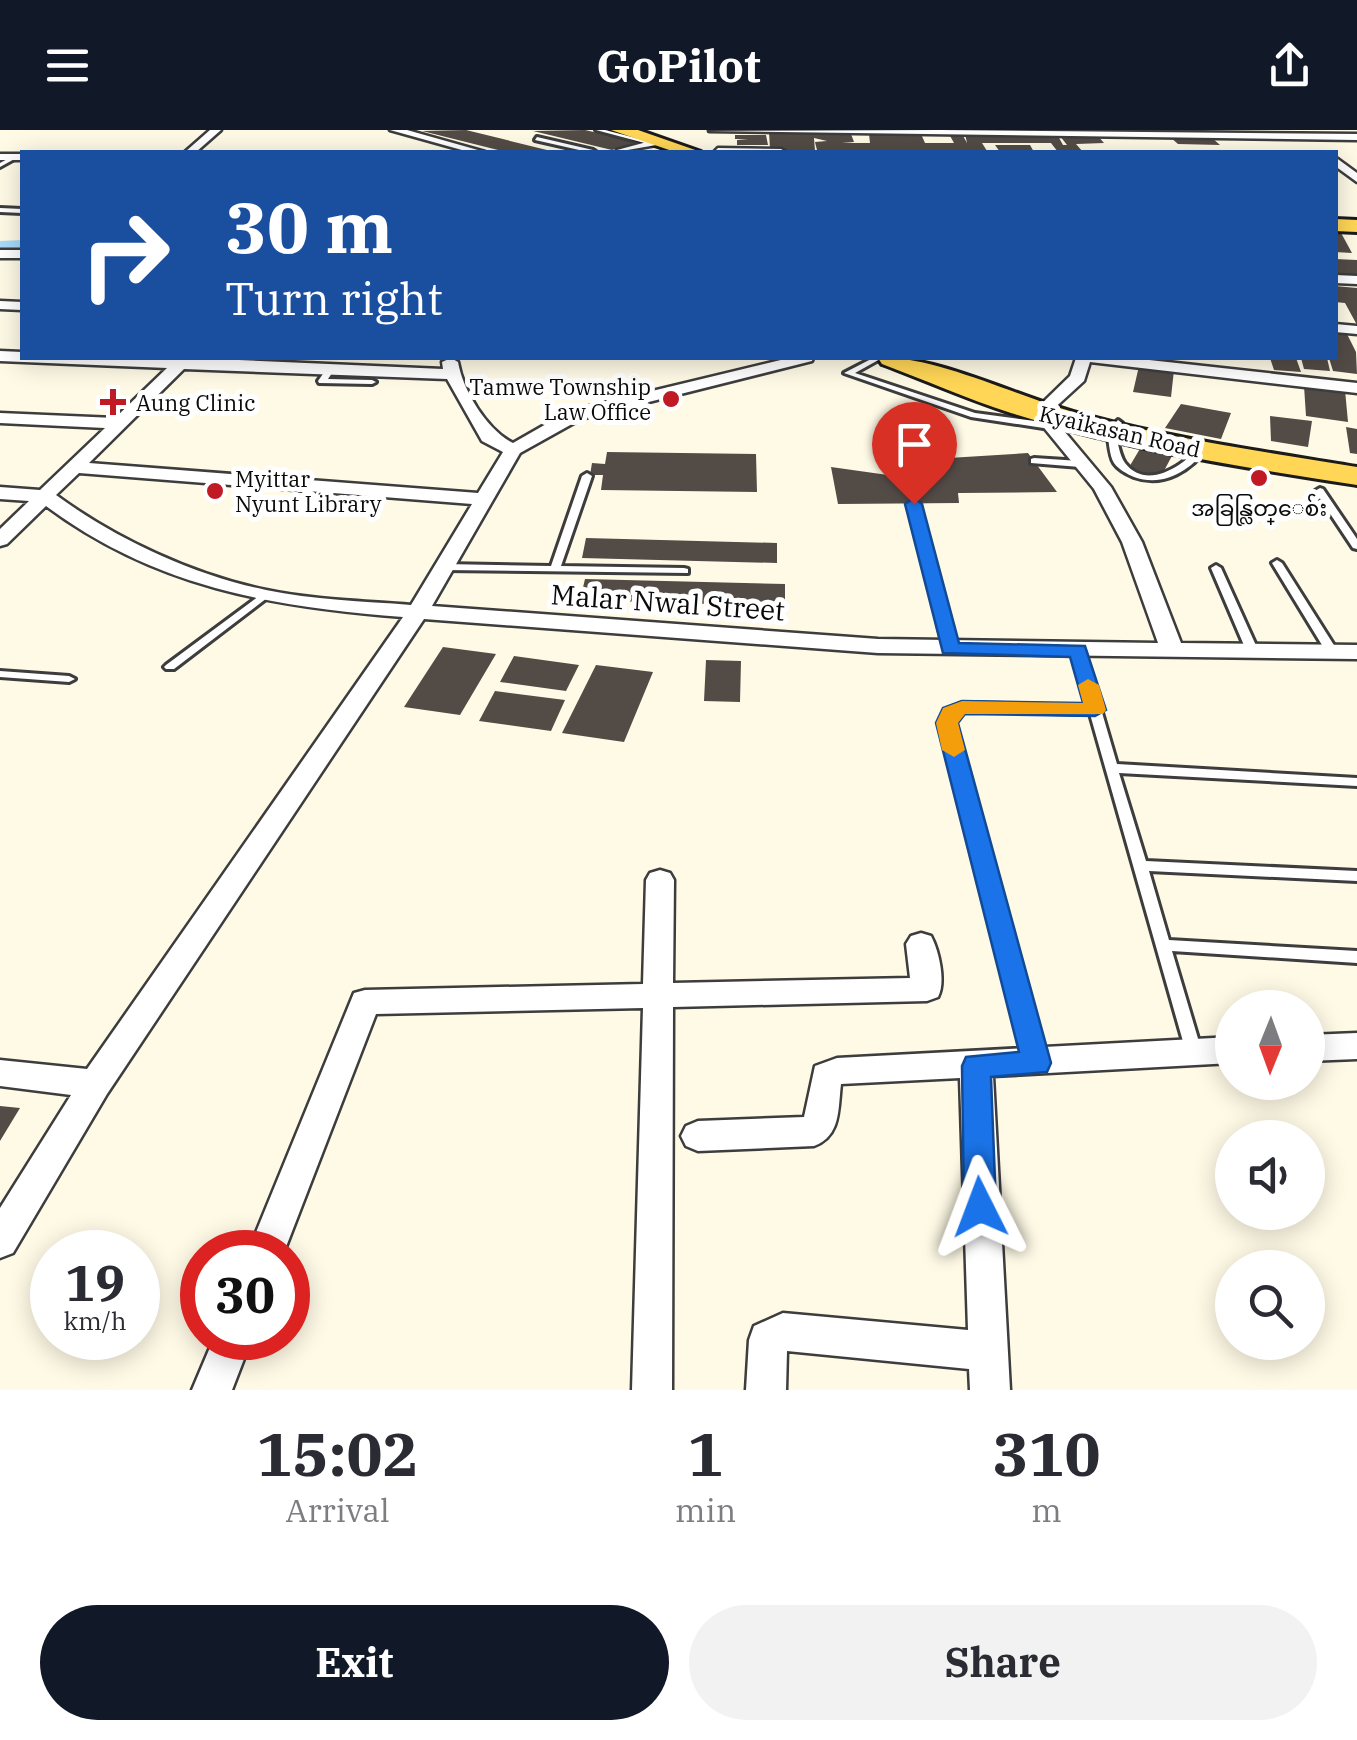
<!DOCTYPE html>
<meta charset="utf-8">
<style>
body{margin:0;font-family:"IBM Plex Serif","Noto Sans Myanmar",serif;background:#f2f2f3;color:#2b2b33;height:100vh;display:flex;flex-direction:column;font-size:38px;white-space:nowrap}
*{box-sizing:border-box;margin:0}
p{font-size:32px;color:#7c7c81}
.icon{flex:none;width:55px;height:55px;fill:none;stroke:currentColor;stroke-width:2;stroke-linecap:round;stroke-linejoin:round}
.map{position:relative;height:1260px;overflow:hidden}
.side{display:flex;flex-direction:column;background:#fff;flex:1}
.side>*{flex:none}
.hud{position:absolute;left:20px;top:20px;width:1318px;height:210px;border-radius:0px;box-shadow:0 5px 25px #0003;background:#1a4fa0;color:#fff;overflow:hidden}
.needle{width:65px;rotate:181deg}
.tools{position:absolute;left:1215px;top:860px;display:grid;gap:20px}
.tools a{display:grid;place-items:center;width:110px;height:110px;border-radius:50%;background:#fff;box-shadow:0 5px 25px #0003;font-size:50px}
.speed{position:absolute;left:30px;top:1100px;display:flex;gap:20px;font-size:50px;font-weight:700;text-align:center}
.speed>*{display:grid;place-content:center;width:130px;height:130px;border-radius:50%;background:#fff;box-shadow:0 5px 25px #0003;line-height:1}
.speed small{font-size:25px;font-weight:400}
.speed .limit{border:15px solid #d22;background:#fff;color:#111}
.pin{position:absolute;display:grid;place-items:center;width:85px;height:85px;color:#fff;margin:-102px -42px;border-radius:50% 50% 50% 0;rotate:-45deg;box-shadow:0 0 10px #0007}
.pin .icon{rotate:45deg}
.me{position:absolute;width:110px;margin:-55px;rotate:357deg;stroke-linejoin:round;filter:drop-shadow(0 0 8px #0008)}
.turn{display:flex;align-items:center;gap:35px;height:210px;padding:0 40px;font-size:45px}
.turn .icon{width:130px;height:130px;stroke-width:2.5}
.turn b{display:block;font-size:70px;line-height:85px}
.eta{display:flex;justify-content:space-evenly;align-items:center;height:170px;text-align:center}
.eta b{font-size:60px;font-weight:700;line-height:70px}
.action{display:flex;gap:20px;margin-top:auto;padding:20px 40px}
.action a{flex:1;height:115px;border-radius:60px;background:#111827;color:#fff;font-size:40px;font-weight:700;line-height:115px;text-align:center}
.action a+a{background:#f2f2f3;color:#2b2b33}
header{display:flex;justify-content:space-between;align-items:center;height:130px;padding:0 40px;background:#111827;color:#fff;font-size:45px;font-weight:700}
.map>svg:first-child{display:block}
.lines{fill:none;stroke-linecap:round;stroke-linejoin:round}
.river{fill:#a8dbfa;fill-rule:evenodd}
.building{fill:#534b46}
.lane-casing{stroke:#3d3d3d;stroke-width:6}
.street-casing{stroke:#3d3d3d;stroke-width:5}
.primary-casing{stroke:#1b1b1b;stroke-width:6}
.lane{fill:#fff;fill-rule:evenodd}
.street{fill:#fff;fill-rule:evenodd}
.primary{fill:#ffd656;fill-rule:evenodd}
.route{fill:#1a73e8;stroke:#114b97;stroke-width:2.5}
.slow{fill:#f59e0b}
.poi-dot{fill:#c01b24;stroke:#fff;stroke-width:4}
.labels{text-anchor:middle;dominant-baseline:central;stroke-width:10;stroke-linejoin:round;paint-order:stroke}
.far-poi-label{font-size:22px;fill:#0a0a0a;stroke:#fff;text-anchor:start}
.far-street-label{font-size:22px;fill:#0a0a0a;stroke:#fff}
.street-label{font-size:28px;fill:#0a0a0a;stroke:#fff}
</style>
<header><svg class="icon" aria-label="menu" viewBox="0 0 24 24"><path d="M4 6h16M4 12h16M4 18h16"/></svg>GoPilot<svg class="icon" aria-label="share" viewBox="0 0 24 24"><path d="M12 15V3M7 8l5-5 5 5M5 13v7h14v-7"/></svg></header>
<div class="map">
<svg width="1357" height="1260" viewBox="0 0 1357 1260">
<rect width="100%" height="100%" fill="#fffae6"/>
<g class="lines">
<path class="river" d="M22 110V126L0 127V111Z"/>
</g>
<path class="building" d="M466 0 551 21V22H506L422 1Z
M585 0 638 12 612 20 533 1Z
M769 2 851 4 854 12 842 13H870L869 4H921L925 13H954L949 4H962L967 13 965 4 1058 6 1063 15H1067L1060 6 1097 5 1104 13 1076 14 1083 22H1058L1051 13H982L987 21H845L817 20 815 12 827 11 814 8 815 21H800L770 19Z
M735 5H766L768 15H737V10L748 9H735Z
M1170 7H1211L1220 15 1178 14Z
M995 15H1030L1034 22H1000Z
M1335 101H1340L1352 123 1335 122Z
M1335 129 1357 130V147L1335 145Z
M1335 156 1357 158V195L1345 173 1335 172Z
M1335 203 1347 204 1356 222 1357 244 1333 241 1329 228H1335Z
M1270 228H1296L1301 242 1274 240Z
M1301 228H1327L1330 241 1304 239Z
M1139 236 1174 240 1171 267 1133 262Z
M1304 256 1345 260 1348 292 1306 286Z
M1181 274 1231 283 1221 309 1165 298Z
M1270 286 1312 291 1308 317 1271 311Z
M1346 297 1357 299V324L1350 323Z
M1141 317 1173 324 1158 352 1125 344Z
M607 322 756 324 757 362 601 360 603 345H590L592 333 605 334Z
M1028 323 1057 362 958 363 959 373 838 374 831 337 895 346 916 337V330Z
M586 408 777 413V433L582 428Z
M585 449 785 454V476L580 470Z
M443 517 496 524 460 585 404 577Z
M514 526 579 535 566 561 500 552Z
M706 530 741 531 740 572 704 571Z
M596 535 653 542 624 612 562 603Z
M495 561 565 570 551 601 479 591Z
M0 976 20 978 0 1011Z"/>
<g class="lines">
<g class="lane-casing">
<path id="lane" d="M596 0H605L655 13 652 15Z
M537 7 593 20 596 22H588L535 10Z
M13 26 18 27 0 37V33Z
M0 78 22 79V83L0 82Z
M873 228H882L855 243 975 283 1050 293 1054 296 1050 299 971 287 844 243Z
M327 238 334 240 328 249 372 250 376 252 372 254 319 253 318 251Z
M1118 290 1122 293 1115 301C1118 311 1119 325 1125 333 1147 362 1187 334 1202 313L1209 315C1192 340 1164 358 1134 347 1127 344 1118 339 1114 333 1109 325 1109 310 1107 301Z
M1034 328 1080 331 1085 334 1080 337 1031 333V329Z
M587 343 592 346 561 436 684 438 688 439V443L444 440 439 437 444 434 551 436 582 346Z
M1320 358 1323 359 1357 409V419L1353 418 1315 361Z
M914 370 919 373 956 519 954 521 950 522 944 519 909 373Z
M1277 430 1282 433 1337 520 1335 522 1331 523 1325 520 1272 433Z
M1216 435 1221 438 1258 520 1256 522 1252 523 1246 520 1211 438Z
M263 463 268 466 267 468 174 539H166L164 537 166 535Z
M1078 518 1084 521 1117 634 1357 648V656L1119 643 1146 731 1357 741V751L1149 741 1169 810 1357 821V833L1172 821 1202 922 1200 927 1194 929 1188 927 1186 922 1090 584 964 581 956 584 953 593 1044 932 1042 937 1036 939 1030 937 1028 932 941 593 947 579 962 573 1088 576 1072 521Z
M0 541 69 546 75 549 69 552 0 547Z"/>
</g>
<g class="street-casing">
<path id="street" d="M210 0H221L196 22H185Z
M390 0H407L485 22H469Z
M940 0 1357 4V10L709 1Z
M658 9 662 14 616 22 617 20Z
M718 18 781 19 786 22H714Z
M0 24H22V30H0Z
M1335 27 1357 43V52L1335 36Z
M0 120H22V128H0Z
M1335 145 1357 146V154L1335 153Z
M0 171 22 172V180L0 179Z
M1335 194 1357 196V204L1335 202Z
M0 221 22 222V228H193L443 239 442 232 451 228 458 232C463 261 487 300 513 313L569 281 789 228H813L812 231 581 289 520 323 432 476 878 509 1158 513 1122 412 1094 359 1032 283 1070 246 1076 228H1131L1357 253V263L1090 232 1084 251 1049 283 1111 357 1142 412 1181 513 1357 515V529L878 523 424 489 107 964 13 1123 0 1128V1078L71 965 0 956V930L87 939 403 487C271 477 155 457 46 376L7 414 0 416V399L29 371 0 369V357L40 360 105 298 0 293V283L115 288 167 238 0 231ZM184 239 447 249 482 311 503 322 478 363 89 333ZM79 343 472 374 411 475C363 471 313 470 266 460 193 445 116 409 56 365Z
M660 740 670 743 674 750 673 853 910 848 906 814 911 806 921 803 931 806C939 821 946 852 938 867L927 871 673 877 672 1260H632L643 878 376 884 284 1122H248L354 863 365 860 643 854 646 750 650 743Z
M1357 903V929L1308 931V905Z
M1232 907V933L993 946 1010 1260H970L969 1239 787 1221 786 1260H746L749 1210 754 1196 783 1183 968 1200 960 948 841 954C838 979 841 1006 814 1016L698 1021 686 1016 681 1006 686 996 698 991 804 987 815 936 837 928Z
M214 1208H252L232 1260H192Z"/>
</g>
<g class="primary-casing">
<path id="primary" d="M611 0H638L701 22H675Z
M1335 89 1357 90V102L1335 101Z
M878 228C934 224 1024 270 1084 285 1173 309 1266 322 1357 337V355C1241 337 1123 319 1011 283 967 269 925 250 882 234Z"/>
</g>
<use href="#lane" class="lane"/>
<use href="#street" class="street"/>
<use href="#primary" class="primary"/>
</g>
<path class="route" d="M914 368 922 374 959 513 1085 516 1106 580 1095 586 965 584 958 593 1051 933 1047 942 991 947 996 1077 991 1087 980 1092 969 1087 964 1077 962 936 966 927 1019 922 936 593 943 578 962 571 1083 573 1070 527 943 523 905 374Z"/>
<path class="slow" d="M1088 549 1099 555 1106 580 1103 584H965L958 593 965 620 954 627 942 620 936 593 943 578 962 571 1083 573 1078 555Z"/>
<g class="poi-dot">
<circle cx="671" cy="269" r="10"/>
<path d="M108 257h10v10h10v10h-10v10h-10v-10h-10v-10h10z"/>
<circle cx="1259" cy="348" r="10"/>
<circle cx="215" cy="361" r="10"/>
</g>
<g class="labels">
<g class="far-poi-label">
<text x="651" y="256" text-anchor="end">Tamwe Township<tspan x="651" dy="25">Law Office</tspan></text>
<text x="136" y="272">Aung Clinic</text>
<text x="235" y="348">Myittar<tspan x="235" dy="25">Nyunt Library</tspan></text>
<text x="1259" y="377" text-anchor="middle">အခြန္လြတ္ေစ်း</text>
</g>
<g class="far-street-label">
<text transform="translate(1120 301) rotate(13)">Kyaikasan Road</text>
</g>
<g class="street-label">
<text transform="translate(668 472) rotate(4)">Malar Nwal Street</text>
</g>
</g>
</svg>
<div class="tools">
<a><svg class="needle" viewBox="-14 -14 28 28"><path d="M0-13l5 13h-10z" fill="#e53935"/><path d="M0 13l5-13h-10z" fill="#7c7c81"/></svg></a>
<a><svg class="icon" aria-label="sound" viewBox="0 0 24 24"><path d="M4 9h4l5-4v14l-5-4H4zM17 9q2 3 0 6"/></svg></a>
<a><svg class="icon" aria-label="search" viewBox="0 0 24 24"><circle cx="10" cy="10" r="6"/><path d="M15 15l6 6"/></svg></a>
</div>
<div class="speed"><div>19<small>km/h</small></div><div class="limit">30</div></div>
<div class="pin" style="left:914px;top:374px;background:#d93025"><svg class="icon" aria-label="arrive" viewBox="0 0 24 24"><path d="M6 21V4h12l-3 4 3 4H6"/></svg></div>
<svg class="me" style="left:980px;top:1077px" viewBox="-20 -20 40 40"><path d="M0-17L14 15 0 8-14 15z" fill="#1a73e8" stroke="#fff" stroke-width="4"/></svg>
<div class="hud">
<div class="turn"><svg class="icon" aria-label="right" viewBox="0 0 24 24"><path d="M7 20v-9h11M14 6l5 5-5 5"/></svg><div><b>30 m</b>Turn right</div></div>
</div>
</div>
<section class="side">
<div class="eta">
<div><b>15:02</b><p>Arrival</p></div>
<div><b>1</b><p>min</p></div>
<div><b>310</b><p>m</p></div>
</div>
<div class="action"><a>Exit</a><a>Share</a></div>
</section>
